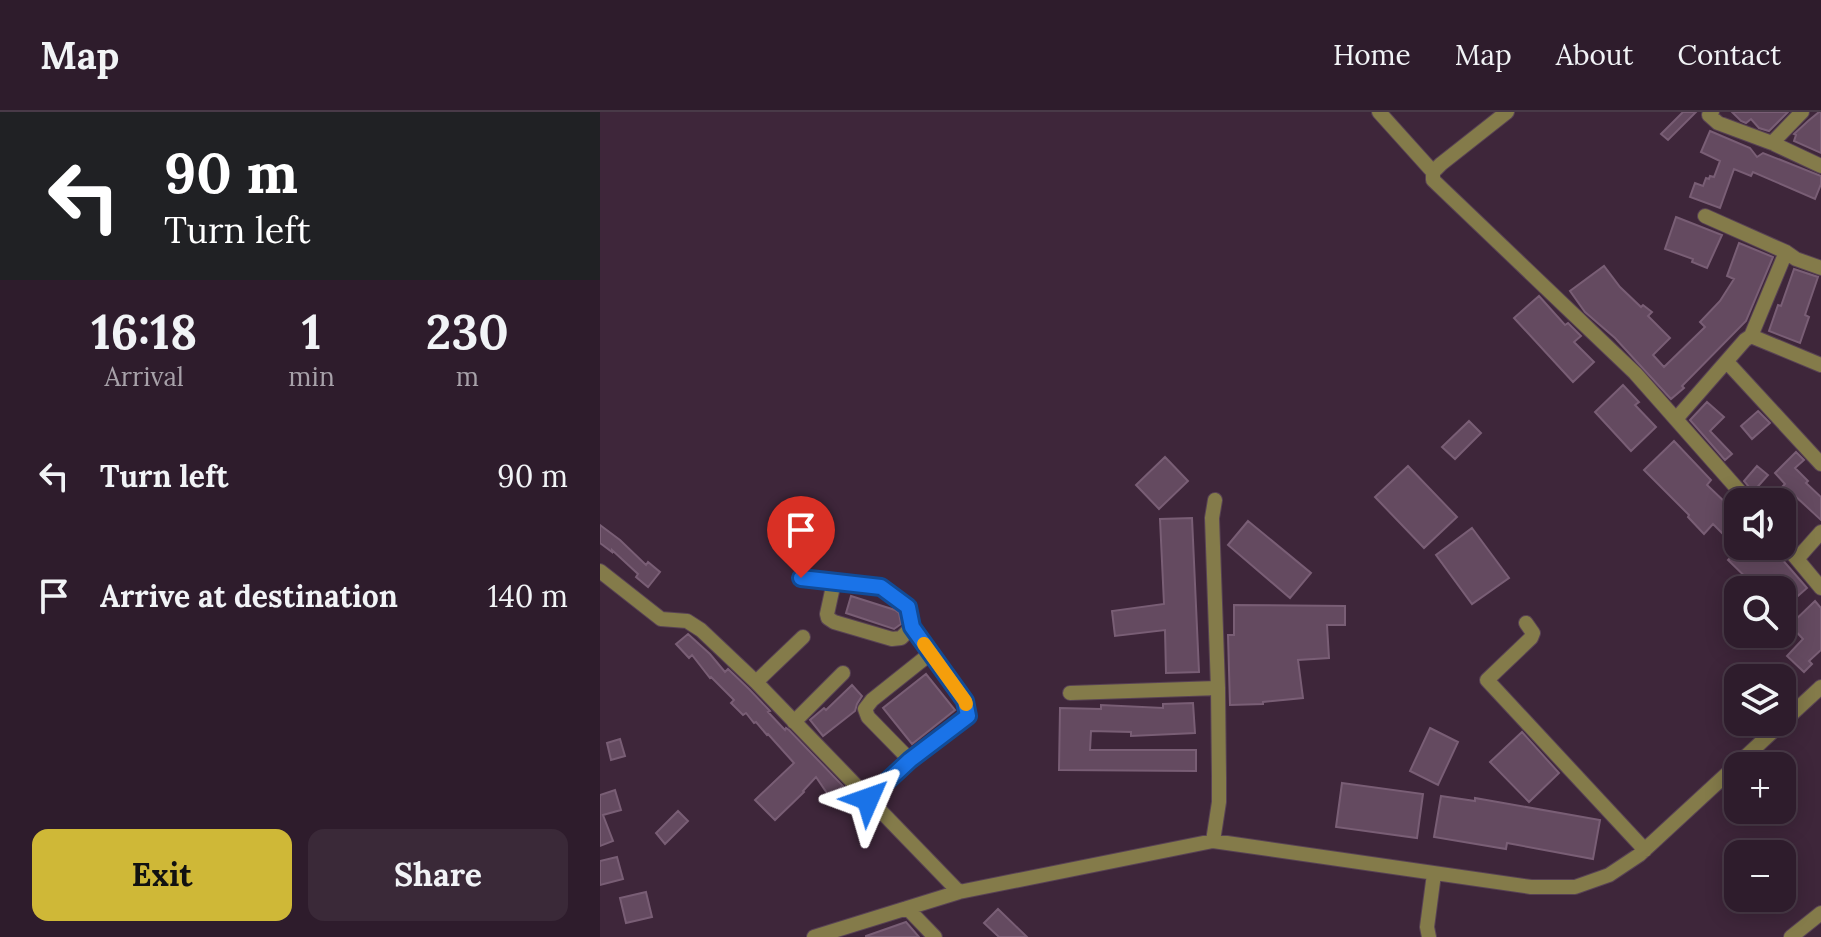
<!DOCTYPE html>
<meta charset="utf-8">
<style>
body{margin:0;font-family:Lora,serif;background:#3a2938;color:#f1f3f6;height:100vh;display:flex;flex-direction:column;font-size:30px;white-space:nowrap}
*{box-sizing:border-box;margin:0}
p{font-size:26px;color:#a7a1a9}
.icon{flex:none;width:44px;height:44px;fill:none;stroke:currentColor;stroke-width:2;stroke-linecap:round;stroke-linejoin:round}
.map{position:relative;flex:1;overflow:hidden}
.sheet{display:flex;flex-direction:column;background:#2e1c2c;width:600px}
.sheet>*{flex:none}
.top-card{background:#202124;color:#fff;overflow:hidden}
.controls{position:absolute;left:1124px;top:376px;display:grid;gap:16px}
.controls a{display:grid;place-items:center;width:72px;height:72px;border-radius:16px;background:#2e1c2c;box-shadow:0 4px 20px #0003,0 0 0 2px #493a48;font-size:40px}
.pin{position:absolute;display:grid;place-items:center;width:68px;height:68px;color:#fff;margin:-82px -34px;border-radius:50% 50% 50% 0;rotate:-45deg;box-shadow:0 0 8px #0007}
.pin .icon{rotate:45deg}
.me{position:absolute;width:88px;margin:-44px;rotate:47deg;stroke-linejoin:round;filter:drop-shadow(0 0 6px #0008)}
.turn{display:flex;align-items:center;gap:28px;height:168px;padding:0 32px;font-size:36px}
.turn .icon{width:104px;height:104px;stroke-width:2.5}
.turn b{display:block;font-size:56px;line-height:68px}
.eta{display:flex;justify-content:space-evenly;align-items:center;height:136px;text-align:center}
.eta b{font-size:48px;font-weight:700;line-height:56px}
.action{display:flex;gap:16px;margin-top:auto;padding:16px 32px}
.action a{flex:1;height:92px;border-radius:16px;background:#cfb837;color:#111;font-size:32px;font-weight:700;line-height:92px;text-align:center}
.action a+a{background:#3a2938;color:#f1f3f6}
ul{padding:0;list-style:none}
li{display:flex;align-items:center;gap:24px;height:120px;padding:0 32px}
li div{flex:1}
li b{display:block;font-size:30px}
li em{font-style:normal}
header{display:flex;align-items:center;gap:48px;box-sizing:border-box;height:112px;padding:0 40px;background:#2e1c2c;border-bottom:2px solid #493a48}
header strong{font-size:38px}
nav{display:flex;gap:44px;margin-inline-start:auto;font-size:28px}
main{display:flex;flex:1;min-height:0}
.map>svg:first-child{display:block}
.building{fill:#644a60;stroke:#795e75;stroke-width:2}
.lines{fill:none;stroke-linecap:round;stroke-linejoin:round}
.minor-casing{stroke:#584254;stroke-width:16}
.minor{stroke:#847b4a;stroke-width:14}
.route-casing{stroke:#114b97;stroke-width:20}
.route{stroke:#1a73e8;stroke-width:14}
.slow{stroke:#f59e0b;stroke-width:14}
</style>
<header>
<strong>Map</strong>
<nav><a>Home</a><a>Map</a><a>About</a><a>Contact</a></nav>
</header>
<main>
<section class="sheet">
<div class="top-card">
<div class="turn"><svg class="icon" aria-label="left" viewBox="0 0 24 24"><path d="M17 20v-9H6M10 6l-5 5 5 5"/></svg><div><b>90 m</b>Turn left</div></div>
</div>
<div class="eta">
<div><b>16:18</b><p>Arrival</p></div>
<div><b>1</b><p>min</p></div>
<div><b>230</b><p>m</p></div>
</div>
<ul>
<li><svg class="icon" aria-label="left" viewBox="0 0 24 24"><path d="M17 20v-9H6M10 6l-5 5 5 5"/></svg><div><b>Turn left</b></div><em>90 m</em></li>
<li><svg class="icon" aria-label="arrive" viewBox="0 0 24 24"><path d="M6 21V4h12l-3 4 3 4H6"/></svg><div><b>Arrive at destination</b></div><em>140 m</em></li>
</ul>
<div class="action"><a>Exit</a><a>Share</a></div>
</section>
<div class="map">
<svg width="1221" height="825" viewBox="0 0 1221 825">
<rect width="100%" height="100%" fill="#3e263a"/>
<path class="building" d="M1083 0H1096L1068 28 1061 22Z
M1132 0H1188L1169 19 1159 16 1151 7 1146 11 1141 9Z
M1219 0H1221V41L1194 29 1196 23 1194 22 1208 9Z
M1110 19 1150 36 1157 45 1163 41 1221 64V72L1215 87 1153 60 1151 64 1134 57 1120 96 1090 85 1095 71 1103 74 1106 66 1109 67 1110 64 1114 65 1120 49 1101 40Z
M1076 105 1122 123 1107 156 1092 150 1093 147 1065 137Z
M1139 131 1173 145 1146 209 1082 274 1084 276 1071 287 1015 226 985 200 970 179 1004 154 1020 175 1041 195 1043 193 1052 200 1048 204 1070 226 1053 243 1064 255 1105 215 1100 210 1120 189 1134 167 1127 164Z
M1194 157 1218 165 1205 203 1209 205 1200 231 1169 219 1178 193 1181 194Z
M939 184 965 213 968 211 981 224 974 230 994 250 973 270 914 206Z
M1023 273 1039 290 1035 293 1056 315 1031 339 995 300Z
M1107 290 1124 305 1110 319 1132 342 1125 348 1090 308Z
M1158 299 1170 311 1152 327 1141 314Z
M869 309 881 321 855 347 842 335Z
M1074 329 1111 368 1107 373 1130 395 1128 398 1138 408V421L1130 429 1113 412 1104 422 1088 405 1089 403 1044 358Z
M1196 340 1204 348 1195 356 1208 369 1206 371 1221 385V408L1194 383 1193 385 1182 375 1185 372 1175 361Z
M565 345 588 369 559 397 536 373Z
M808 354 857 405 824 436 775 385Z
M1157 354 1168 363 1153 380 1144 369Z
M592 406 599 560 566 561 565 518 515 524 512 499 564 492 560 407Z
M648 409 711 461 690 486 628 433Z
M0 413 20 428 46 453 48 450 60 460 48 475 36 465 38 462 12 438V440L0 431Z
M872 416 909 466 872 492 836 443Z
M1142 434H1165L1179 448 1181 446 1207 476 1182 498V478H1159L1128 448Z
M251 484 295 498 299 501 301 512 294 517 246 501Z
M1215 489 1221 496V538L1209 549 1212 552 1204 560 1187 544 1203 527 1190 513Z
M634 493 745 494V513H727L729 546 698 548 703 586 663 590V592L630 593 628 523H634Z
M88 522 110 542 125 560 128 557 149 577 170 599 168 600 185 618 186 616 189 618 243 674 229 684 216 665 203 679 204 680 175 708 155 688 194 651 168 622 167 623 156 610 154 611 146 601 143 603 131 591 134 588 111 565 110 566 92 543 89 546 76 532Z
M326 562 355 598 312 632 283 596Z
M252 573 262 584 257 592 255 599 223 624 210 608 224 596 226 598Z
M593 591 595 621 531 624V620L491 619 490 638H596V659L459 658 460 596 501 597V593L563 596V592Z
M830 616 858 630 838 673 810 659Z
M922 620 959 661 929 690 890 650Z
M20 627 25 644 11 648 7 631Z
M742 671 823 682 817 726 736 715Z
M15 678 21 698 3 703 13 729 0 734V683Z
M841 684 875 689V686L1000 708 993 747 907 731 906 737 834 725Z
M78 699 88 709 65 732 56 721Z
M17 745 23 767 0 773V749Z
M46 780 52 805 26 811 20 786Z
M398 797 427 825H399L384 811Z
M306 810 319 825H266V824Z"/>
<g class="lines">
<g class="minor-casing">
<path id="minor" d="M779 0 833 60
M907 0 841 52 833 60V68L1035 261 1149 390
M1112 0 1109 3 1118 11 1172 31 1221 54
M1172 31 1202 0
M1105 104 1186 140 1196 147 1221 156
M1151 224 1221 253
M1127 250 1221 352
M1076 307 1145 228 1151 224 1186 140
M1182 429 1221 476
M1197 447 1221 420
M0 459 61 507 87 509 101 518 156 570 359 780
M201 466 281 475 308 495 312 515 365 589 368 604 310 648 268 687
M234 470 227 502 228 506 234 510 292 527 301 526 312 515
M926 511 933 521 931 526 887 568 1045 738
M156 570 203 525
M470 581 618 576
M194 610 243 561
M310 648 268 605 265 597 272 588 331 541
M613 729 619 690V665L618 576 612 406 615 388
M307 796 335 825
M214 825 359 780 613 729 931 775H975L1009 763 1039 743 1221 575
M829 825 827 815 834 762
M1191 825 1221 801"/>
</g>
<use href="#minor" class="minor"/>
</g>
<g class="lines">
<g class="route-casing">
<path id="route" d="M201 466 281 475 308 495 312 515 365 589 368 604 310 648 268 687"/>
</g>
<use href="#route" class="route"/>
<path class="slow" d="M324 532 365 589 366 592"/>
</g>
</svg>
<div class="controls">
<a><svg class="icon" aria-label="sound" viewBox="0 0 24 24"><path d="M4 9h4l5-4v14l-5-4H4zM17 9q2 3 0 6"/></svg></a>
<a><svg class="icon" aria-label="search" viewBox="0 0 24 24"><circle cx="10" cy="10" r="6"/><path d="M15 15l6 6"/></svg></a>
<a><svg class="icon" aria-label="layers" viewBox="0 0 24 24"><path d="M12 4l9 5-9 5-9-5zM3 14l9 5 9-5"/></svg></a>
<a>+</a>
<a>−</a>
</div>
<div class="pin" style="left:201px;top:466px;background:#d93025"><svg class="icon" aria-label="arrive" viewBox="0 0 24 24"><path d="M6 21V4h12l-3 4 3 4H6"/></svg></div>
<svg class="me" style="left:268px;top:687px" viewBox="-20 -20 40 40"><path d="M0-17L14 15 0 8-14 15z" fill="#1a73e8" stroke="#fff" stroke-width="4"/></svg>
</div>
</main>
